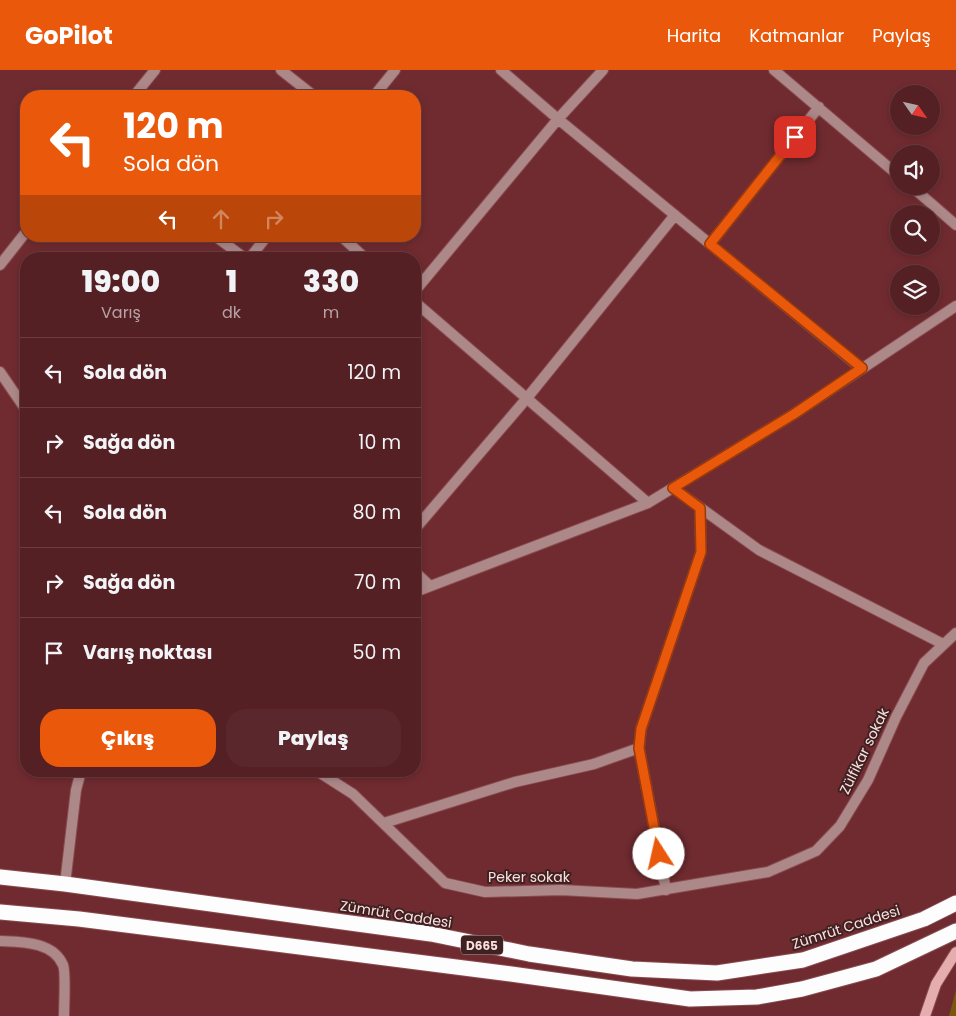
<!DOCTYPE html>
<html lang="tr">
<meta charset="utf-8">
<style>
body{margin:0;font-family:Poppins,sans-serif;background:#5a282c;color:#f1f3f6;height:100vh;display:flex;flex-direction:column;font-size:19px;white-space:nowrap}
*{box-sizing:border-box;margin:0}
p{font-size:16px;color:#b5a3a6}
.icon{flex:none;width:28px;height:28px;fill:none;stroke:currentColor;stroke-width:2;stroke-linecap:round;stroke-linejoin:round}
.map{position:relative;flex:1;overflow:hidden}
.details{position:absolute;left:20px;top:182px;width:401px;height:525px;display:flex;flex-direction:column;background:#542024;border-radius:20px;box-shadow:0 2px 8px #0003,0 0 0 1px #6a3e41}
.details>*{flex:none}
.guide{position:absolute;left:20px;top:20px;width:401px;height:152px;border-radius:20px;box-shadow:0 2px 8px #0003,0 0 0 1px #6a3e41;background:#ea580c;color:#fff;overflow:hidden}
.needle{width:32px;rotate:124deg}
.tools{position:absolute;left:890px;top:15px;display:grid;gap:10px}
.tools a{display:grid;place-items:center;width:50px;height:50px;border-radius:50%;background:#542024;box-shadow:0 2px 8px #0003,0 0 0 1px #6a3e41;font-size:25px}
.pin{position:absolute;display:grid;place-items:center;width:42px;height:42px;color:#fff;margin:-21px;border-radius:10px;box-shadow:0 2px 8px #0006}
.me{position:absolute;width:55px;margin:-28px;rotate:350deg;stroke-linejoin:round;filter:drop-shadow(0 0 4px #0008)}
.turn{display:flex;align-items:center;gap:18px;height:105px;padding:0 20px;font-size:22px}
.turn .icon{width:65px;height:65px;stroke-width:2.5}
.turn b{display:block;font-size:35px;line-height:42px}
.lanes{display:flex;align-items:center;height:48px;padding:0 20px;background:#0003;justify-content:center;gap:25px;direction:ltr}
.lanes .off{opacity:.35}
.eta{display:flex;justify-content:space-evenly;align-items:center;height:85px;text-align:center}
.eta b{font-size:30px;font-weight:800;line-height:35px}
.button{display:flex;gap:10px;margin-top:auto;padding:10px 20px}
.button a{flex:1;height:58px;border-radius:20px;background:#ea580c;color:#fff;font-size:20px;font-weight:800;line-height:58px;text-align:center}
.button a+a{background:#5a282c;color:#f1f3f6}
ul{padding:0;list-style:none}
li{display:flex;align-items:center;gap:15px;height:70px;padding:0 20px;border-top:1px solid #6a3e41}
li div{flex:1}
li b{display:block;font-size:19px}
li em{font-style:normal}
header{display:flex;align-items:center;gap:30px;box-sizing:border-box;height:70px;padding:0 25px;background:#ea580c;color:#fff}
header strong{font-size:24px}
nav{display:flex;gap:28px;margin-inline-start:auto;font-size:18px}
.map>svg:first-child{display:block}
.green{fill:#7a560e}
.lines{fill:none;stroke-linecap:round;stroke-linejoin:round}
.street-casing{stroke:#894c50;stroke-width:12}
.secondary-casing{stroke:#894c50;stroke-width:12}
.highway-casing{stroke:#894c50;stroke-width:17}
.street{stroke:#ad8889;stroke-width:10}
.secondary{stroke:#e6adae;stroke-width:10}
.highway{stroke:#fdfdfd;stroke-width:15}
.route-casing{stroke:#983908;stroke-width:12}
.route{stroke:#ea580c;stroke-width:9}
.labels{text-anchor:middle;dominant-baseline:central;stroke-width:4;stroke-linejoin:round;paint-order:stroke}
.shield{fill:#402122;stroke:#c2a7a7;stroke-width:1}
.shield-label{font-size:12px;font-weight:bold;fill:#fae0e0}
.street-label{font-size:14px;fill:#fae0e0;stroke:#402122}
</style>
<header>
<strong>GoPilot</strong>
<nav><a>Harita</a><a>Katmanlar</a><a>Paylaş</a></nav>
</header>
<div class="map">
<svg width="956" height="946" viewBox="0 0 956 946">
<rect width="100%" height="100%" fill="#702b30"/>
<path class="green" d="M956 920V946H949Z"/>
<g class="lines">
<g class="street-casing">
<path id="street" d="M281 0 314 26
M501 0 558 49 862 299
M774 0 899 106
M134 26 155 0
M374 26 395 0
M911 116 956 155
M215 166 246 189
M341 166 366 189
M710 174 819 37
M249 189 267 166
M0 195 26 162
M415 221 558 49 603 0
M415 232 648 433
M0 302 26 340
M673 418 759 480 943 574
M415 459 527 328 675 145
M415 502 430 516
M415 522 648 433 794 344 956 236
M317 701 353 724 445 813 485 822 561 820 637 824 768 802 816 781 840 756 868 710 896 647 924 593 956 563
M384 753 515 712 594 694 639 678
M65 814 76 720 81 701
M666 820 639 678 641 659 701 482 700 438
M0 871C21 872 53 871 63 895 66 901 64 937 64 946"/>
</g>
<g class="secondary-casing">
<path id="secondary" d="M925 946 936 914 956 882"/>
</g>
<g class="highway-casing">
<path id="highway" d="M0 807 65 814 431 864 529 884 632 899 717 903 803 890 924 849 956 833
M0 842 79 849 511 904 690 929 757 927 802 919 876 899 956 861"/>
</g>
<use href="#street" class="street"/>
<use href="#secondary" class="secondary"/>
<use href="#highway" class="highway"/>
</g>
<g class="lines">
<g class="route-casing">
<path id="route" d="M659 784 639 678 641 659 701 482 700 438 673 418 794 344 862 298 710 174 795 67"/>
</g>
<use href="#route" class="route"/>
</g>
<g class="labels">
<rect class="shield" x="461" y="865.5" width="42" height="19" rx="4"/>
<g class="shield-label">
<text x="482" y="875">D665</text>
</g>
<g class="street-label">
<text transform="translate(864 681) rotate(-64)">Zülfikar sokak</text>
<text x="529" y="807">Peker sokak</text>
<text transform="translate(396 844) rotate(9)">Zümrüt Caddesi</text>
<text transform="translate(846 857) rotate(-18)">Zümrüt Caddesi</text>
</g>
</g>
</svg>
<div class="tools">
<a><svg class="needle" viewBox="-14 -14 28 28"><path d="M0-13l5 13h-10z" fill="#e53935"/><path d="M0 13l5-13h-10z" fill="#b5a3a6"/></svg></a>
<a><svg class="icon" aria-label="sound" viewBox="0 0 24 24"><path d="M4 9h4l5-4v14l-5-4H4zM17 9q2 3 0 6"/></svg></a>
<a><svg class="icon" aria-label="search" viewBox="0 0 24 24"><circle cx="10" cy="10" r="6"/><path d="M15 15l6 6"/></svg></a>
<a><svg class="icon" aria-label="layers" viewBox="0 0 24 24"><path d="M12 4l9 5-9 5-9-5zM3 14l9 5 9-5"/></svg></a>
</div>
<div class="pin" style="left:795px;top:67px;background:#d93025"><svg class="icon" aria-label="arrive" viewBox="0 0 24 24"><path d="M6 21V4h12l-3 4 3 4H6"/></svg></div>
<svg class="me" style="left:659px;top:784px" viewBox="-20 -20 40 40"><circle r="19" fill="#fff"/><path d="M0-13L10 11 0 6-10 11z" fill="#ea580c"/></svg>
<div class="guide">
<div class="turn"><svg class="icon" aria-label="left" viewBox="0 0 24 24"><path d="M17 20v-9H6M10 6l-5 5 5 5"/></svg><div><b>120 m</b>Sola dön</div></div>
<div class="lanes"><svg class="icon" aria-label="left" viewBox="0 0 24 24"><path d="M17 20v-9H6M10 6l-5 5 5 5"/></svg><svg class="icon off" aria-label="ahead" viewBox="0 0 24 24"><path d="M12 20V5M6 11l6-6 6 6"/></svg><svg class="icon off" aria-label="right" viewBox="0 0 24 24"><path d="M7 20v-9h11M14 6l5 5-5 5"/></svg></div>
</div>
<section class="details">
<div class="eta">
<div><b>19:00</b><p>Varış</p></div>
<div><b>1</b><p>dk</p></div>
<div><b>330</b><p>m</p></div>
</div>
<ul>
<li><svg class="icon" aria-label="left" viewBox="0 0 24 24"><path d="M17 20v-9H6M10 6l-5 5 5 5"/></svg><div><b>Sola dön</b></div><em>120 m</em></li>
<li><svg class="icon" aria-label="right" viewBox="0 0 24 24"><path d="M7 20v-9h11M14 6l5 5-5 5"/></svg><div><b>Sağa dön</b></div><em>10 m</em></li>
<li><svg class="icon" aria-label="left" viewBox="0 0 24 24"><path d="M17 20v-9H6M10 6l-5 5 5 5"/></svg><div><b>Sola dön</b></div><em>80 m</em></li>
<li><svg class="icon" aria-label="right" viewBox="0 0 24 24"><path d="M7 20v-9h11M14 6l5 5-5 5"/></svg><div><b>Sağa dön</b></div><em>70 m</em></li>
<li><svg class="icon" aria-label="arrive" viewBox="0 0 24 24"><path d="M6 21V4h12l-3 4 3 4H6"/></svg><div><b>Varış noktası</b></div><em>50 m</em></li>
</ul>
<div class="button"><a>Çıkış</a><a>Paylaş</a></div>
</section>
</div>
